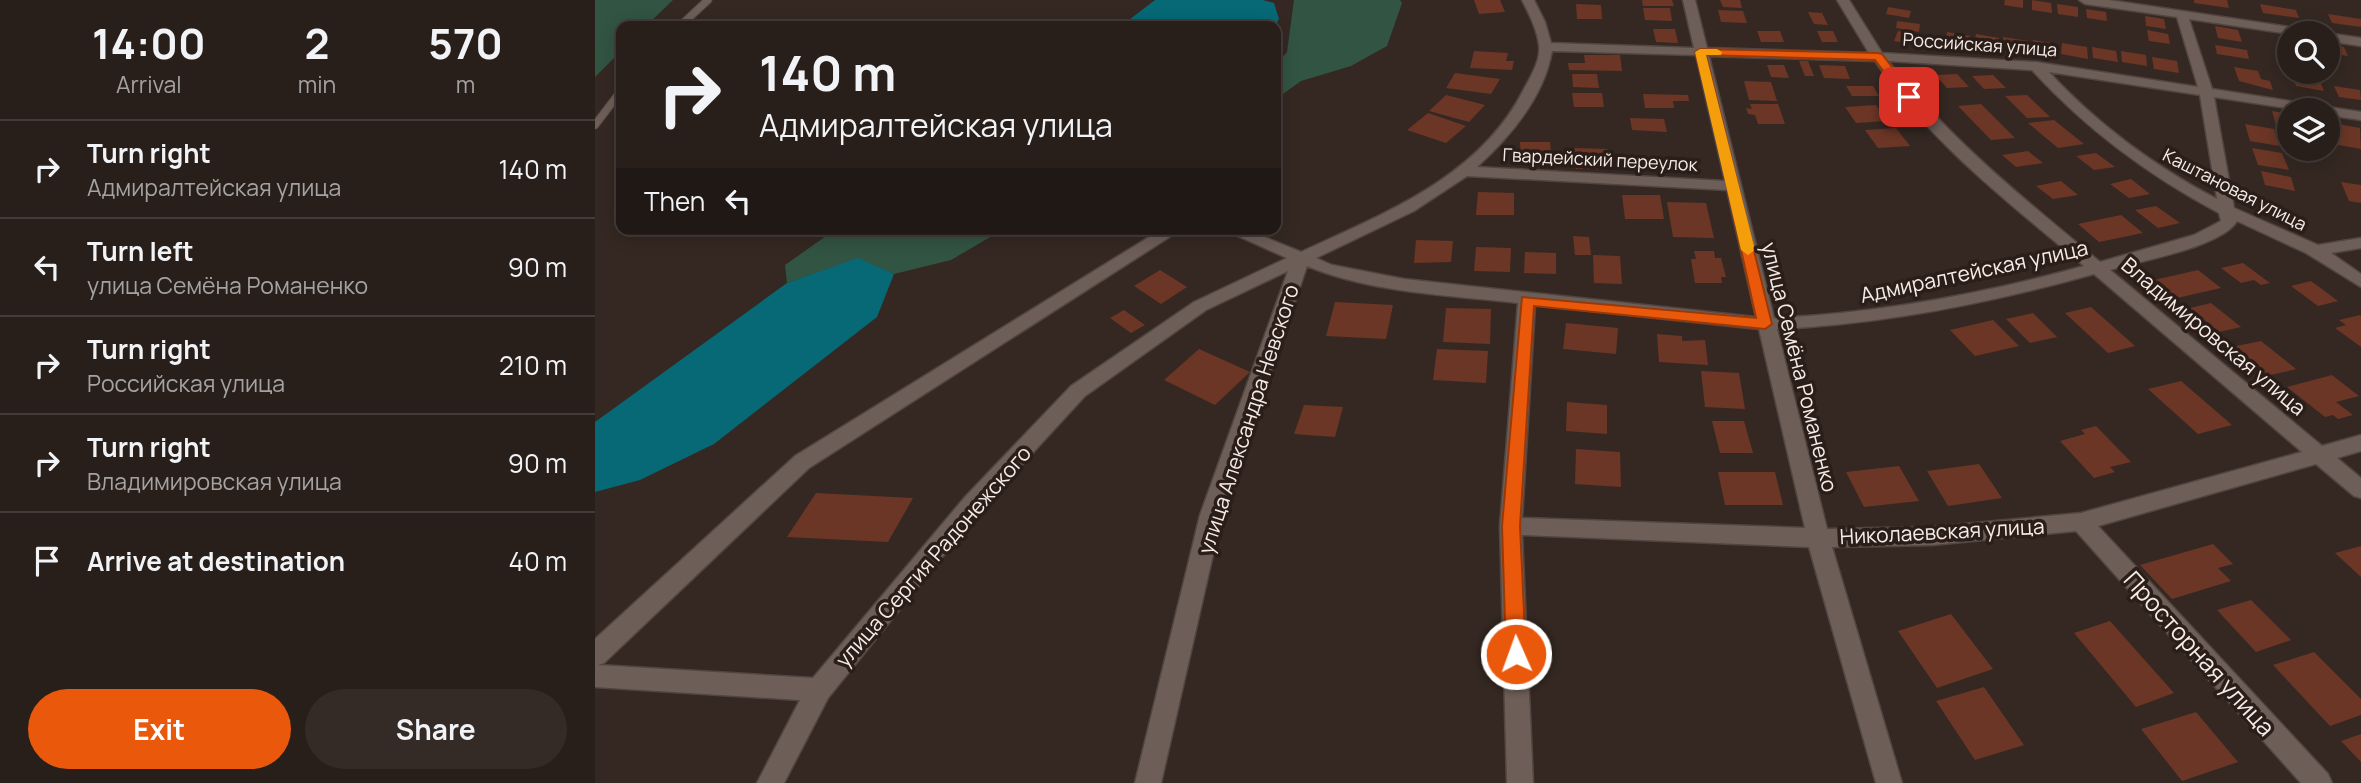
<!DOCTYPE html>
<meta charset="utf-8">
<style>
body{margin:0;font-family:Manrope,sans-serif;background:#342b27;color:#f1f3f6;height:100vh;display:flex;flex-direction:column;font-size:26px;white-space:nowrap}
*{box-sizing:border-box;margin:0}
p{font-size:23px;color:#a5a2a2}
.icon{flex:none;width:38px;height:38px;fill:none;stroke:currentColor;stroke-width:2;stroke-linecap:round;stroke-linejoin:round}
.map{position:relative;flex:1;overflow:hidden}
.panel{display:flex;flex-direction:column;background:#281e1a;width:595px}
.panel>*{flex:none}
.banner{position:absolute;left:21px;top:21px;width:665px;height:214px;border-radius:14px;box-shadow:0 4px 18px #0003,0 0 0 2px #443c39;background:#281e1a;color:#f1f3f6;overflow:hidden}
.tools{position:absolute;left:1682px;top:21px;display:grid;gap:14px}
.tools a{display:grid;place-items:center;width:63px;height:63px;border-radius:50%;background:#281e1a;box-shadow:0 4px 18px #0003,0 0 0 2px #443c39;font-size:35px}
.pin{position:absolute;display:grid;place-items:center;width:60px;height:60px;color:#fff;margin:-30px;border-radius:14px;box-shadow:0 4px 10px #0006}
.me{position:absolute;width:77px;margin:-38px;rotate:358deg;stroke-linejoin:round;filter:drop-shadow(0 0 5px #0008)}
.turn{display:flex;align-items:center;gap:24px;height:147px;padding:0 28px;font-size:32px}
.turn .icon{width:91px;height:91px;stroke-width:2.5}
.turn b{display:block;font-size:49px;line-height:60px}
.then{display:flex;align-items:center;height:66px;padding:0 28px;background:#0003;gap:14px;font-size:26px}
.eta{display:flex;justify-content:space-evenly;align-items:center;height:119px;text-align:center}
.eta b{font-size:42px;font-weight:700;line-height:49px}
.primary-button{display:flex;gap:14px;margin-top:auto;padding:14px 28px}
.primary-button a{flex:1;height:80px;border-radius:42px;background:#ea580c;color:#fff;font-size:28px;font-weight:700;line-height:80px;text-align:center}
.primary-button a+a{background:#342b27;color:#f1f3f6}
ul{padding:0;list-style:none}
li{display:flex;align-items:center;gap:21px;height:98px;padding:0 28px;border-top:2px solid #443c39}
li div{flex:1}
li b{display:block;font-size:26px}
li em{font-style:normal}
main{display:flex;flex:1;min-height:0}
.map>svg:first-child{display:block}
.green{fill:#325443}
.water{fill:#066975}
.building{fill:#6b3625}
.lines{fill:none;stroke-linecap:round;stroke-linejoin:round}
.lane-casing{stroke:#504540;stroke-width:9}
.street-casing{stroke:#504540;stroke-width:3}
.lane{stroke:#6e5e58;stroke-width:7}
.street{fill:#6e5e58;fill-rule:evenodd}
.route{fill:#ea580c;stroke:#983908;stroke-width:2}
.slow{fill:#f59e0b}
.labels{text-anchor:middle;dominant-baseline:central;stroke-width:7;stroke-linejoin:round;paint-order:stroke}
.far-street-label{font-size:18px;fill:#f5ece8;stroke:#2b1e18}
.street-label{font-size:21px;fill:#f5ece8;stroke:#2b1e18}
.near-street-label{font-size:24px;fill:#f5ece8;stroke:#2b1e18}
</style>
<main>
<section class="panel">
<div class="eta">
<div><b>14:00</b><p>Arrival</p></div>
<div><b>2</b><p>min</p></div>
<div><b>570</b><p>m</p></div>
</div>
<ul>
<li><svg class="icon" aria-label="right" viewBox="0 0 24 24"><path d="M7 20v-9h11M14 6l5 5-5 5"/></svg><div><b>Turn right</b><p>Адмиралтейская улица</p></div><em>140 m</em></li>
<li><svg class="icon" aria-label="left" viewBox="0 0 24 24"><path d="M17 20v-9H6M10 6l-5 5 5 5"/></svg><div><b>Turn left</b><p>улица Семёна Романенко</p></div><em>90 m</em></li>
<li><svg class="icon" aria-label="right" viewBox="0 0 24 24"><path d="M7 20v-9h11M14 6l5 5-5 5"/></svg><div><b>Turn right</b><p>Российская улица</p></div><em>210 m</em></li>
<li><svg class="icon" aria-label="right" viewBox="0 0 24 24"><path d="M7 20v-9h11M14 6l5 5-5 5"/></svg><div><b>Turn right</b><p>Владимировская улица</p></div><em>90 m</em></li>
<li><svg class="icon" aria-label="arrive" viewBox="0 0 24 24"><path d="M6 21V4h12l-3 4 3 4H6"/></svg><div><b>Arrive at destination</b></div><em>40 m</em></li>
</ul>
<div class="primary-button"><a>Exit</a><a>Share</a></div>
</section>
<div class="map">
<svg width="1766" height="783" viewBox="0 0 1766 783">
<rect width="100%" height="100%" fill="#352822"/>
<path class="green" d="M0 0H78L51 26H26V51L0 77Z
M699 0H805L807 3 792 46 756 66 706 81 681 99V65L692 52Z
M241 229H409L356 260 299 274 263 259 192 283 190 265Z"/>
<path class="water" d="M560 0H668L679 3 684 19 680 26H526Z
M263 258 299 274 282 317 119 444 45 480 0 492V422L192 283Z"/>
<path class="building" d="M879 0H905L910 12 884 14Z
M1047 0H1077L1079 6H1048Z
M1125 0H1145L1147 8 1128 7Z
M1410 0H1428V8L1409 5Z
M1437 0 1456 3 1457 13 1437 10Z
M1599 0H1632L1634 8 1599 3Z
M981 4 1006 5 1007 19H982Z
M1462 4 1483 7V17L1463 14Z
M1665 4 1701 10 1704 18 1668 13Z
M1293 7 1316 11 1314 18 1291 14Z
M1048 8H1075L1077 21 1050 20Z
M1491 9 1511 12 1512 21 1492 18Z
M1123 10 1148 11 1152 23 1126 22Z
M1213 12 1227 13 1233 25 1219 24Z
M1733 14 1766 19V27L1737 23Z
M1550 16 1569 19 1571 29 1551 26Z
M1302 21 1325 24 1324 32 1301 28Z
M1620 26 1643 30 1647 42 1623 38Z
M1058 29H1080L1083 43 1061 42Z
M1552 30 1573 34 1575 44 1554 41Z
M1162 31H1185L1189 42H1166Z
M1222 31H1238L1243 42H1227Z
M1303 31 1327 35 1324 43H1321L1320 45 1299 41Z
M1352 32 1375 36 1374 47 1350 43Z
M1381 34 1404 38 1403 49 1379 45Z
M1408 37 1433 41 1434 52 1409 48Z
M1438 40 1462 44 1463 55 1438 51Z
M1467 43 1492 47 1493 59 1466 54Z
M1732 44 1749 47 1753 56 1732 53Z
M1620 45 1652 50 1654 59 1622 54Z
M1497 47 1521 51 1523 62 1498 58Z
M879 51 913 53 911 61H919L917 70 875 68Z
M1526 51 1551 55 1552 66 1527 62Z
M989 55H1025L1027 71 974 70 973 63H990Z
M1557 57 1582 61 1584 73 1559 69Z
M1204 61H1213L1219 76H1210Z
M1172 65H1189L1194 78 1176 77Z
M1224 65 1250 66 1255 79 1229 78Z
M1639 67 1663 71 1666 79 1675 81 1678 90 1644 81Z
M860 73 905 79 896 94 851 88Z
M1697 73 1723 77 1729 91 1701 86Z
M977 74H1002L1004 88 978 87Z
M1362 74 1374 87 1352 88 1340 75Z
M1398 75 1411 88 1389 89 1377 76Z
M1149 81 1176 82 1182 101 1154 100Z
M1251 86H1278L1284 96H1257Z
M1739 86 1765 90 1766 100 1744 97Z
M977 93H1007L1009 107H979Z
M1048 94 1093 95 1094 101H1078L1079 108H1050Z
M851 95 890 105 874 122 834 111Z
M1432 95 1455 117 1432 118 1410 96Z
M1155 104H1183L1190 124H1163L1160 115 1153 114 1151 108 1157 109Z
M1386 104 1420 138 1396 140 1363 106Z
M1281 105 1293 121 1261 123 1250 107Z
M1677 111 1694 114V127L1681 125Z
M833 113 871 126 851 143 812 130Z
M1035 118 1069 119 1072 132 1037 130Z
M1459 120 1489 144 1463 148 1433 123Z
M1732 122 1765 128 1766 149 1732 143Z
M1650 124 1679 129 1684 146 1655 141Z
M1301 128 1315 146 1283 148 1270 130Z
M925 142H955L957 161H926Z
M979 148 1013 149 1015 169H981Z
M1657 148 1687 153 1694 170 1663 165Z
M1433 151 1448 163 1421 167 1407 155Z
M1501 153 1520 167 1499 170 1481 156Z
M1666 171 1696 177 1700 191 1670 185Z
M1536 179 1555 194 1534 198 1515 184Z
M1466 181 1483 195 1458 199 1441 186Z
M1746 182 1766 185V203L1754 201Z
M883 192 919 193V215H881Z
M1027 195H1065L1069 219H1030Z
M1072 202 1111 203 1119 238 1078 237Z
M1561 206 1585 223 1563 228 1540 210Z
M1526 215 1548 233 1504 242 1483 224Z
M978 236 994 237 996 255H980Z
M821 240 858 241 856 262 819 263Z
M881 247 916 248 915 272 879 271Z
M1099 251H1119L1120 258H1126L1131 277H1126L1127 283H1100L1096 259H1101Z
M930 252 961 253V274L929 273Z
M998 255 1025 256 1027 284 999 283Z
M1648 263 1675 283 1666 285 1659 280 1646 283 1626 268Z
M565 270 592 287 566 304 539 286Z
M1603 270 1626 288 1582 298 1559 280Z
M1716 281 1743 301 1723 306 1696 286Z
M740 302 798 305 791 339 731 336Z
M1616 303 1646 327 1624 332 1595 308Z
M1496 307 1540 346 1513 353 1470 313Z
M851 308 896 309 895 344 848 342Z
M529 310 550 325 536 333 515 318Z
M1438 313 1462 337 1435 343 1411 319Z
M1765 315 1766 316V347L1740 328 1751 325 1744 320Z
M1398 320 1424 346 1380 356 1355 330Z
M971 323 1023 328 1021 354 968 349Z
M1062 334 1087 336V341L1110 340 1113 365 1064 362Z
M1666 341 1701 369 1672 376 1636 347Z
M604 349 655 372 620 405 569 380Z
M842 349 893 351 891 383 838 380Z
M1106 371 1144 373 1150 409 1110 407Z
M1737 375 1764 396 1741 402 1758 415 1743 419 1738 415 1730 417 1692 387Z
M1586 381 1637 425 1603 434 1553 389Z
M972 402 1012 405V434L971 431Z
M709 405 748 407 740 437 699 434Z
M1117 421H1149L1158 453H1125Z
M1501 426 1536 462 1515 467 1520 472 1499 478 1465 441 1490 434 1486 430Z
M981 449 1025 452 1026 487 980 484Z
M1384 464 1407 498 1353 506 1332 471Z
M1304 466 1324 501 1269 507 1251 472Z
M1123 472H1180L1188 505H1130Z
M221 493 318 498 293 542 192 537Z
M1618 544 1638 564 1623 568 1636 581 1577 599 1545 565Z
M1766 546V577L1740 553Z
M1656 600 1696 640 1661 652 1622 610Z
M1356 614 1398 669 1342 688 1303 631Z
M1515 621 1579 693 1541 707 1479 633Z
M1719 652 1766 699V715L1735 726 1678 665Z
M1389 687 1429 745 1380 760 1341 701Z
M1601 712 1643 762 1587 781 1546 729Z
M1766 734V762L1746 741Z"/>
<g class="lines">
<g class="lane-casing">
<path id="lane" d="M85 26 113 0
M0 125 26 91"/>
</g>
<g class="street-casing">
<path id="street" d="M927 0H939L950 22 956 43 1099 48 1088 0H1100L1112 48 1274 53 1242 0H1254L1287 53 1441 62 1603 87 1582 17 1490 4 1484 0H1514L1714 30 1716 33 1694 34 1594 19 1617 89 1766 112V120L1732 115V110H1705L1619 97 1639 208 1723 245 1766 238V248L1736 253 1766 274V287L1711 253 1642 221C1627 247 1544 261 1515 270L1727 446 1766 435V451L1742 458 1766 478V498L1759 496 1721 464 1503 526 1733 774 1737 783H1706L1481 531 1337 545 1237 547 1307 783H1281L1214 547 927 535 938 783H912L905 526 923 303C854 295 777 293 712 266L627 515 566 783H540L605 515 693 271 611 310 490 396 386 509 233 698 189 783H162L205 700 0 687V639L200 456 567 229H587L214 468 9 663 3 665 218 678 370 497 476 386 599 302 692 258 627 229H650L706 252C790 213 885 177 929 89 936 76 946 60 944 45 942 29 934 14 927 0ZM957 51 1101 55 1130 181 882 167C916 136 949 97 957 51ZM1114 56 1280 61C1335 143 1415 203 1489 266 1387 294 1285 313 1179 318ZM1293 61 1437 70C1491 129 1553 175 1624 213L1626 221 1599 235 1505 262C1429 199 1354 139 1293 61ZM1454 72 1605 95 1622 199C1559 166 1502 124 1454 72ZM872 176 1132 190 1161 317 809 279 737 265 721 258 819 211ZM1499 274 1707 452 1486 513 1337 527 1232 529 1182 329C1290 324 1395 303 1499 274ZM940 305 1164 329 1210 528 927 518Z
M1732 33 1766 38V46L1732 41Z"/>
</g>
<use href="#lane" class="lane"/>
<use href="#street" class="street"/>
</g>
<path class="route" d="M1105 49 1283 53 1287 54 1320 97 1310 100 1280 60 1111 55 1177 324 1170 329 939 306 925 526 931 654 928 661 921 664 914 661 911 654 907 526 927 297 1161 318 1115 108 1100 52Z"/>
<path class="slow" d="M1122 49 1127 52 1126 55H1111L1160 250 1153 255 1146 250 1100 52 1105 49Z"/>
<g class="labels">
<g class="far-street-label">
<text transform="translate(1385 44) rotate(4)">Российская улица</text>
<text transform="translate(1005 159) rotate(3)">Гвардейский переулок</text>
<text transform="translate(1640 189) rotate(27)">Каштановая улица</text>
</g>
<g class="street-label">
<text transform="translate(1379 271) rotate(-12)">Адмиралтейская улица</text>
<text transform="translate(1619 336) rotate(40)">Владимировская улица</text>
<text transform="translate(1205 367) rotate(76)">улица Семёна Романенко</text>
<text transform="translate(653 419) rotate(-72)">улица Александра Невского</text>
<text transform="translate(1347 531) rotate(-3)">Николаевская улица</text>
<text transform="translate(338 556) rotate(-49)">улица Сергия Радонежского</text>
</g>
<g class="near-street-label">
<text transform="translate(1605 653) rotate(48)">Просторная улица</text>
</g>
</g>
</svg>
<div class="tools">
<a><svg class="icon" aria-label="search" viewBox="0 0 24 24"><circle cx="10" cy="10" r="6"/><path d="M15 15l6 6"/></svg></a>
<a><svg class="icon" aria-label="layers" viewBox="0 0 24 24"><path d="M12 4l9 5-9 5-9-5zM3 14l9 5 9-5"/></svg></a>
</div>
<div class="pin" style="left:1314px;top:97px;background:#d93025"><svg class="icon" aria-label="arrive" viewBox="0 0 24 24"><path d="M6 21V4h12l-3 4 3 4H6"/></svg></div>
<svg class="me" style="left:921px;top:654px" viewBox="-20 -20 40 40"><circle r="17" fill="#ea580c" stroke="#fff" stroke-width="3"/><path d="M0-11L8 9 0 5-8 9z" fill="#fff"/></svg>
<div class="banner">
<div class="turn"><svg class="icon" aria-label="right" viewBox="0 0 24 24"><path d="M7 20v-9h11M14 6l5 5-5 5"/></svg><div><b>140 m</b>Адмиралтейская улица</div></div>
<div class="then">Then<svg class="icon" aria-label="left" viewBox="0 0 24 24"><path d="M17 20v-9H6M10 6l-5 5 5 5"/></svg></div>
</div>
</div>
</main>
